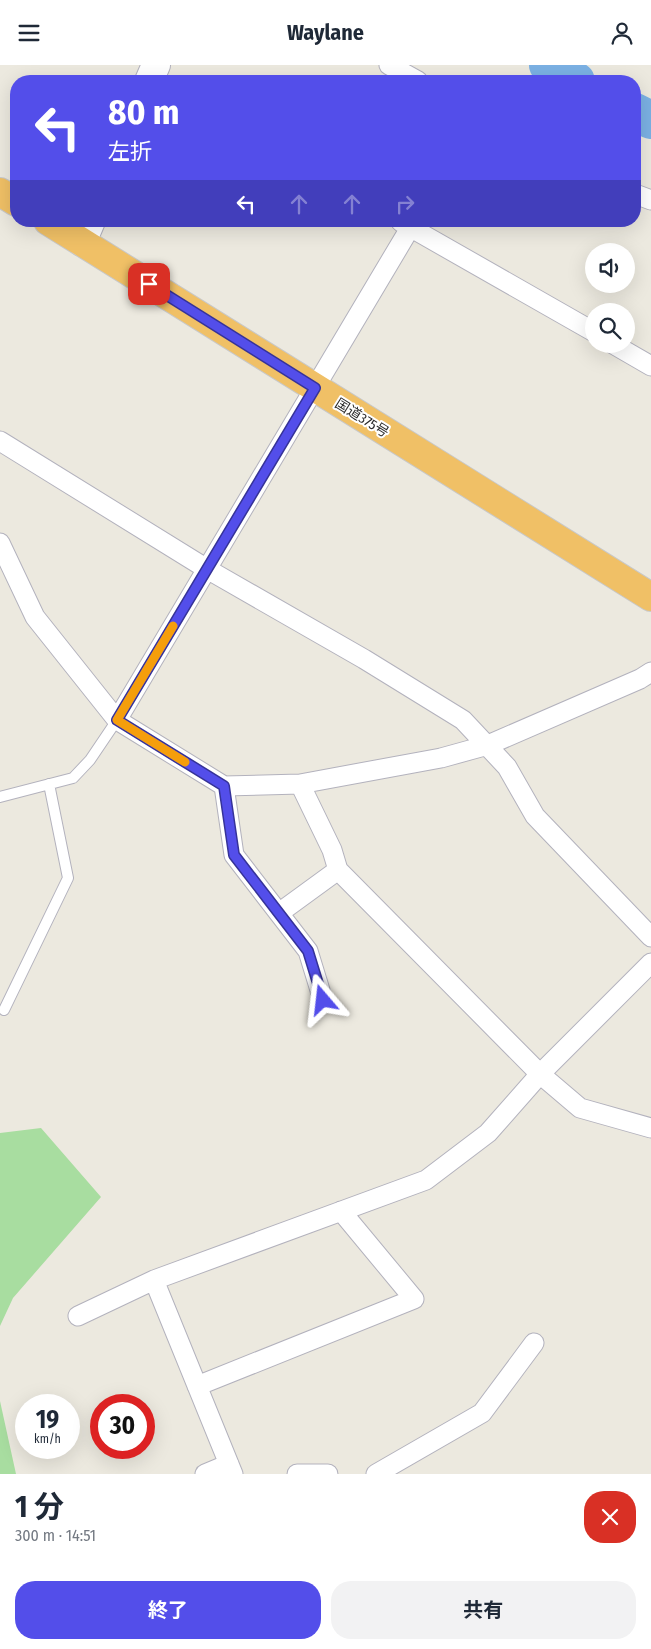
<!DOCTYPE html>
<html lang="ja">
<meta charset="utf-8">
<style>
body{margin:0;font-family:"Fira Sans Condensed","Noto Sans JP",sans-serif;background:#f2f2f3;color:#1f2937;height:100vh;display:flex;flex-direction:column;font-size:19px;white-space:nowrap}
*{box-sizing:border-box;margin:0}
p{font-size:16px;color:#747a83}
.icon{flex:none;width:28px;height:28px;fill:none;stroke:currentColor;stroke-width:2;stroke-linecap:round;stroke-linejoin:round}
.map{position:relative;height:1409px;overflow:hidden}
.side{display:flex;flex-direction:column;background:#fff;flex:1}
.side>*{flex:none}
.banner{position:absolute;left:10px;top:10px;width:631px;height:152px;border-radius:20px;box-shadow:0 5px 20px #0002;background:#534eea;color:#fff;overflow:hidden}
.fabs{position:absolute;left:585px;top:178px;display:grid;gap:10px}
.fabs a{display:grid;place-items:center;width:50px;height:50px;border-radius:50%;background:#fff;box-shadow:0 5px 20px #0002;font-size:25px}
.speed{position:absolute;left:15px;top:1329px;display:flex;gap:10px;font-size:25px;font-weight:700;text-align:center}
.speed>*{display:grid;place-content:center;width:65px;height:65px;border-radius:50%;background:#fff;box-shadow:0 5px 20px #0002;line-height:1}
.speed small{font-size:12px;font-weight:400}
.speed .limit{border:8px solid #d22;background:#fff;color:#111}
.pin{position:absolute;display:grid;place-items:center;width:42px;height:42px;color:#fff;margin:-21px;border-radius:10px;box-shadow:0 2px 8px #0006}
.me{position:absolute;width:55px;margin:-28px;rotate:343deg;stroke-linejoin:round;filter:drop-shadow(0 0 4px #0008)}
.turn{display:flex;align-items:center;gap:18px;height:105px;padding:0 15px;font-size:22px}
.turn .icon{width:65px;height:65px;stroke-width:2.5}
.turn b{display:block;font-size:35px;line-height:42px}
.lanes{display:flex;align-items:center;height:48px;padding:0 15px;background:#0003;justify-content:center;gap:25px;direction:ltr}
.lanes .off{opacity:.35}
.round{display:grid;place-items:center;flex:none;width:52px;height:52px;border-radius:20px;background:#f2f2f3}
.head{display:flex;align-items:center;justify-content:space-between;height:85px;padding:0 15px}
h1{font-size:30px;font-weight:700;line-height:38px}
.cta{display:flex;gap:10px;margin-top:auto;padding:10px 15px}
.cta a{flex:1;height:58px;border-radius:20px;background:#534eea;color:#fff;font-size:20px;font-weight:700;line-height:58px;text-align:center}
.cta a+a{background:#f2f2f3;color:#1f2937}
header{display:flex;justify-content:space-between;align-items:center;height:65px;padding:0 15px;background:#fff;font-size:22px;font-weight:700}
.map>svg:first-child{display:block}
.green{fill:#a8dda0}
.lines{fill:none;stroke-linecap:round;stroke-linejoin:round}
.river{stroke:#7bb1e4;stroke-width:38}
.lane-casing{stroke:#b3b2bd;stroke-width:12}
.street-casing{stroke:#b3b2bd;stroke-width:21}
.secondary-casing{stroke:#b3b2bd;stroke-width:30}
.highway-casing{stroke:#c8c8c8;stroke-width:30}
.lane{stroke:#fff;stroke-width:10}
.street{stroke:#fff;stroke-width:19}
.secondary{stroke:#fff;stroke-width:28}
.highway{stroke:#f0c066;stroke-width:28}
.route-casing{stroke:#363398;stroke-width:12}
.route{stroke:#534eea;stroke-width:9}
.slow{stroke:#f59e0b;stroke-width:9}
.labels{text-anchor:middle;dominant-baseline:central;stroke-width:4;stroke-linejoin:round;paint-order:stroke}
.street-label{font-size:14px;fill:#2b2b2b;stroke:#fff}
</style>
<header><svg class="icon" aria-label="menu" viewBox="0 0 24 24"><path d="M4 6h16M4 12h16M4 18h16"/></svg>Waylane<svg class="icon" aria-label="person" viewBox="0 0 24 24"><circle cx="12" cy="8" r="4"/><path d="M4 21q1-7 8-7t8 7"/></svg></header>
<div class="map">
<svg width="651" height="1409" viewBox="0 0 651 1409">
<rect width="100%" height="100%" fill="#ece9df"/>
<path class="green" d="M41 1063 101 1132 13 1233 0 1261V1068Z
M0 1336 16 1409H0Z"/>
<g class="lines">
<path class="river" d="M548 0 576 16
M635 47 651 55"/>
<g class="lane-casing">
<path id="lane" d="M0 732 73 713 90 695 117 655
M4 945 68 813 49 719"/>
</g>
<g class="street-casing">
<path id="street" d="M389 0 418 16
M635 129 651 135
M401 157 594 267
M613 279 651 301
M0 376 207 504 364 594 463 655 507 702 535 751 651 872
M0 478 35 552 117 655 224 721 300 719 441 693 488 680 640 614 651 607
M117 655 410 163
M300 719 332 785 338 805 540 1009 580 1043 651 1063
M224 721 234 790 308 886 323 935
M279 848 338 805
M154 1215 233 1409
M78 1251 154 1215 426 1115 488 1068 540 1009 651 898
M197 1321 414 1234 341 1146
M205 1409 229 1399
M297 1409H328
M376 1409 482 1348 534 1278"/>
</g>
<g class="secondary-casing">
<path id="secondary" d="M149 16 156 0
M82 177 91 156"/>
</g>
<g class="highway-casing">
<path id="highway" d="M0 127 16 137
M48 156 651 532"/>
</g>
<use href="#lane" class="lane"/>
<use href="#street" class="street"/>
<use href="#secondary" class="secondary"/>
<use href="#highway" class="highway"/>
</g>
<g class="lines">
<g class="route-casing">
<path id="route" d="M149 219 315 323 117 655 224 721 234 790 308 886 323 935"/>
</g>
<use href="#route" class="route"/>
<path class="slow" d="M173 561 117 655 185 697"/>
</g>
<g class="labels">
<g class="street-label">
<text transform="translate(362 353) rotate(32)">国道375号</text>
</g>
</g>
</svg>
<div class="fabs">
<a><svg class="icon" aria-label="sound" viewBox="0 0 24 24"><path d="M4 9h4l5-4v14l-5-4H4zM17 9q2 3 0 6"/></svg></a>
<a><svg class="icon" aria-label="search" viewBox="0 0 24 24"><circle cx="10" cy="10" r="6"/><path d="M15 15l6 6"/></svg></a>
</div>
<div class="speed"><div>19<small>km/h</small></div><div class="limit">30</div></div>
<div class="pin" style="left:149px;top:219px;background:#d93025"><svg class="icon" aria-label="arrive" viewBox="0 0 24 24"><path d="M6 21V4h12l-3 4 3 4H6"/></svg></div>
<svg class="me" style="left:323px;top:935px" viewBox="-20 -20 40 40"><path d="M0-17L14 15 0 8-14 15z" fill="#534eea" stroke="#fff" stroke-width="4"/></svg>
<div class="banner">
<div class="turn"><svg class="icon" aria-label="left" viewBox="0 0 24 24"><path d="M17 20v-9H6M10 6l-5 5 5 5"/></svg><div><b>80 m</b>左折</div></div>
<div class="lanes"><svg class="icon" aria-label="left" viewBox="0 0 24 24"><path d="M17 20v-9H6M10 6l-5 5 5 5"/></svg><svg class="icon off" aria-label="ahead" viewBox="0 0 24 24"><path d="M12 20V5M6 11l6-6 6 6"/></svg><svg class="icon off" aria-label="ahead" viewBox="0 0 24 24"><path d="M12 20V5M6 11l6-6 6 6"/></svg><svg class="icon off" aria-label="right" viewBox="0 0 24 24"><path d="M7 20v-9h11M14 6l5 5-5 5"/></svg></div>
</div>
</div>
<section class="side">
<div class="head"><div><h1>1 分</h1><p>300 m · 14:51</p></div><a class="round" style="background:#d93025;color:#fff"><svg class="icon" aria-label="close" viewBox="0 0 24 24"><path d="M6 6l12 12M18 6L6 18"/></svg></a></div>
<div class="cta"><a>終了</a><a>共有</a></div>
</section>
